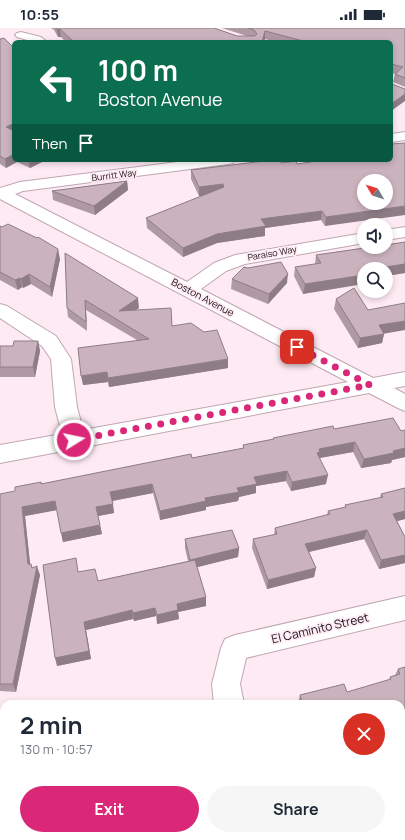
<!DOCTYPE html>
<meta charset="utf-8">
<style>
body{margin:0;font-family:Manrope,sans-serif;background:#f6f6f7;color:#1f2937;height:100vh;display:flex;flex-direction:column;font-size:15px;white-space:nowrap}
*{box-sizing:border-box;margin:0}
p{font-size:13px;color:#747a83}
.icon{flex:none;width:22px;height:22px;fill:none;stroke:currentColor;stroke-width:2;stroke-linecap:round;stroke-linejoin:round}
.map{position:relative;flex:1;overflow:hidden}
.side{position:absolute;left:0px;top:672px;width:405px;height:140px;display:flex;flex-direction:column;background:#fff;border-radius:12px 12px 0 0;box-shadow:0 2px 6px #0003}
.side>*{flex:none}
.guide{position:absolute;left:12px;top:12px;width:381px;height:122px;border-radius:6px;box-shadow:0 2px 6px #0003;background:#0b6e4f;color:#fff;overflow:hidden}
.needle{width:26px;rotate:309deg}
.fabs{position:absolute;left:357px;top:146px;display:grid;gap:8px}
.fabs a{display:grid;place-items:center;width:36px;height:36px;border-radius:50%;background:#fff;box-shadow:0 2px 6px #0003;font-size:20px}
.pin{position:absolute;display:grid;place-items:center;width:34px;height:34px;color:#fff;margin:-17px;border-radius:8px;box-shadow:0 2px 6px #0006}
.me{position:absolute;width:44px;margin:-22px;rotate:80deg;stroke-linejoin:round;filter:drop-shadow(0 0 3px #0008)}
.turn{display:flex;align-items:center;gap:14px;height:84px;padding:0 20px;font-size:18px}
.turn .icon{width:52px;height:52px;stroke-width:2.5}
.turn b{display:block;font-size:28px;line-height:34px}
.then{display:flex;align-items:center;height:38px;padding:0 20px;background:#0003;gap:8px;font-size:15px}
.round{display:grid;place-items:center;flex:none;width:42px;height:42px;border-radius:21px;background:#f6f6f7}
.head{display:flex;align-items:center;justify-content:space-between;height:68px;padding:0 20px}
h1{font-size:24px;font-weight:700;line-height:30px}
.action{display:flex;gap:8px;margin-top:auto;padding:8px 20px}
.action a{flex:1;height:46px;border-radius:24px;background:#db2777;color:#fff;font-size:16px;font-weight:700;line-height:46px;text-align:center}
.action a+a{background:#f6f6f7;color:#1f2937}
.status{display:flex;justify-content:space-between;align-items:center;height:28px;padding:0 20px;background:#fff;direction:ltr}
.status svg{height:11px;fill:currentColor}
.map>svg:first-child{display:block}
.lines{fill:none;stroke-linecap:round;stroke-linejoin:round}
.minor-casing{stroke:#bfa7b2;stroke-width:2}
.minor{fill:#fff;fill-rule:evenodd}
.wall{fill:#af9aa3}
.shaded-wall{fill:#8e7d85}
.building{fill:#cbb3be;stroke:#8e7d85;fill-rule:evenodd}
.route{stroke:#db2777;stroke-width:7;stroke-dasharray:0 12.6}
.labels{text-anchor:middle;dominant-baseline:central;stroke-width:3.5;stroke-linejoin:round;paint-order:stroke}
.far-street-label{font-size:9px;fill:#1b1317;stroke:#feeaf3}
.street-label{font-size:10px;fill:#1b1317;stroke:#feeaf3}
.near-street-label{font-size:12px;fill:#1b1317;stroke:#feeaf3}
</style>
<div class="status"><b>10:55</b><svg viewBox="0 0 49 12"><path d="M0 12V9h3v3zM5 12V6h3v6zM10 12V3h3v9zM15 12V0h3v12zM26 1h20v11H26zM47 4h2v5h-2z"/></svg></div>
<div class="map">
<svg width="405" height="812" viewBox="0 0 405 812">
<rect width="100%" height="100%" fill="#feeaf3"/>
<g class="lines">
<g class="minor-casing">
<path id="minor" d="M21 4 41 9 47 14H34L17 9 15 7 17 5Z
M405 104V112L391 114V106Z
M193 132H235L233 135 228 136 23 163 15 166 187 254 214 235 235 227 364 205V215L245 236 226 243 201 261 373 350 405 344V358L394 360 405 366V383L398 380 369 365 0 435V417L62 406 55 379 51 331 42 318 0 290V276L7 278 56 308 71 331 77 379 83 402 348 354 0 171V160L20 154Z
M405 199V209L386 212V202Z
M405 568V592L246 630 240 656 244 676H214L212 656 221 620 225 611 235 607Z
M238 808H270L271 812H239Z"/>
</g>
<use href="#minor" class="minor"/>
</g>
<path class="wall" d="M51 0H214L237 8H247L222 0H405V59L393 54 395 46 391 45V14H276L265 11 264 14H66L61 9H58L54 2Z
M0 11 14 132H46L30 140 17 134 6 140 0 136Z
M391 132 325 198 321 192 265 200V208L217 215 183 229 147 200 146 190 202 168H199L191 151V142L281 135 297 136Z
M127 153 128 162 95 187 53 172 52 163Z
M0 198 60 231 52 269 31 256 23 260 22 259 18 262 0 252Z
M405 214V245L386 248V241L303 266 294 248 295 239 315 236 316 227Z
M65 225 139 280 135 282 172 298 228 340 109 359 108 354 83 357 137 312 86 282 87 303 68 289 67 280Z
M248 240 287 255 268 276 231 261 232 251Z
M336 271 368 282 384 306 382 315 358 320 334 281Z
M38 313 40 323 35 349H0V318H13Z
M334 401 401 403 405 402V429L392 432 391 435 361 440 353 424 320 430 326 456 291 463 286 453 256 458V465L239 469 238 473 206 479V482L160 492 153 465 112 473 114 485 98 488 102 506 63 514 57 482 25 488 30 536H31L32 539 40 547 16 664 0 663V579L15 463 41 456 192 430 243 420V417L273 411V410Z
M405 460V491L397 493 405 509V535L379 541 364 511 309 524 316 540 314 549 267 561 252 520 253 511 274 507 275 500 327 487 328 483 345 479V477L380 470 381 466Z
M185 511 239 520 238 529 197 539 206 569V578L178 584 179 591 157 596 156 588 134 593 133 591 86 602 91 631 57 638 79 544 98 553 188 533 185 520Z
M405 639V703L298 676V675L300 667 347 664 389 652 390 649 395 647 398 641Z"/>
<path class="shaded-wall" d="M60 1 61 9H58L57 2Z
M265 3V11L264 14H262Z
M405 66V73L391 83V76Z
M14 95V105L6 99Z
M14 126V132H17V134L6 140 5 131Z
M28 132H46L30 140Z
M67 132H79L68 133Z
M127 153 128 162 95 187 94 178Z
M223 156V165L199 168V159Z
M405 178V187L325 198 326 189Z
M322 183 321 192 265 200V208L217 215 183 229V220L217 206 261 191Z
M58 221 60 231 52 269 50 259Z
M405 236V245L386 248V241H379V240Z
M29 246 31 256 23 260 21 251Z
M288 246 287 255 268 276 269 266Z
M364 247V256L303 266 305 256Z
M20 250 22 259 18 262 15 252Z
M138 270 139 280 120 293 119 283Z
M85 272 86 282 87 303 86 294Z
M405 293V302L377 307 379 297Z
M384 306 382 315 358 320 360 310Z
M38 313 40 323 35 349 33 339Z
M228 331V340L109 359 108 350Z
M107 344 108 354 83 357 81 348Z
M355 414 353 424 319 430 317 425 319 421Z
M405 420V429L392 432 391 435 361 440 364 431 393 423Z
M287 443 286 453 256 458V465L239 469 238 473 206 479V482L160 492V483L205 470 237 460 254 449Z
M328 447 326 456 291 463 292 454Z
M152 456 153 465 112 473 110 464Z
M55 473 57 482 25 488 31 545 28 536 22 479Z
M113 476 114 485 98 488 96 479Z
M405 483V491L390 495 393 486Z
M100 497 102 506 63 514 61 505Z
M367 502 364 511 304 525 305 516Z
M239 520 238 529 190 541V532Z
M405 527V535L379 541 381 532Z
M37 538 40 547 16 664 13 656Z
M316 540 314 549 267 561 268 552Z
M206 569V578L178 584 179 591 157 596V587L177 576Z
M155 580 156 588 134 593 133 585Z
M132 582 133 591 86 602 91 631 57 638 55 630 84 594Z
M405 697V703L401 705V698Z
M405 743V749L401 750V745Z"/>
<path class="building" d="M56 0H214L237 8H255L257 6 254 2 248 0H405V50L395 46 403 39 391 36V14H307L265 3 262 14H74L60 1 57 2Z
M4 10 14 20V95L6 99 14 103V126L5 131 0 128V11Z
M391 49 392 56 405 61V66L391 76Z
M405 115V178L326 189 322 183 261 191 266 198 217 206 183 220 146 190 224 159 223 156 199 159 191 142 272 132H279L281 135 296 133 297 136 323 132H391V116ZM364 153H386V175H364Z
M127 153 94 178 52 163Z
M8 196 37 210 38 209 58 221 50 259 29 246 21 251 20 250 15 252 0 244V198L2 199Z
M405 214V236L379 240 380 241H364V247L305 256 295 239 321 235 316 227 371 219H386V217Z
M65 225 138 270 119 283 171 280 172 298 191 295 204 304 217 302 228 331 108 350 107 344 81 348 78 320 149 311 85 272 86 294 67 280Z
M281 234 288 246 269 266 232 251 244 239 248 240Z
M354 260 368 282 405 275V293L379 297 384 306 360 310 336 271Z
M14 313H38L33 339H0V318H13Z
M393 390 401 403 405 402V420L393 423 394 425 364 431 355 414 319 421 320 424 317 425 328 447 292 454 287 443 254 449 257 456 237 460 239 464 205 470 206 473 160 483 152 456 110 464 113 476 96 479 100 497 61 505 55 473 22 479 28 536H31L32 540 37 538 13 656H0V466L15 463V459L41 454V456L191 426 192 430 244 420 243 417 274 411 273 410 333 398 334 401Z
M405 460V483L393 486 405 509V527L381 532 367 502 305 516 316 540 268 552 253 511 277 506 275 500 330 486 328 483 346 479 345 477 383 469 381 466Z
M232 502 239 520 190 532 185 511Z
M76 530 78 544 95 541 98 553 195 532 206 569 177 576 178 582 157 587 155 580 133 585 132 582 84 594 89 623 55 630 43 537Z
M405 639V697L401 698V676H297L302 675 300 667 344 656 347 664 391 651 390 649 400 646 398 641Z
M401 713 405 722V743L401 745Z
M338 808H363L368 812H336Z"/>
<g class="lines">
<path class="route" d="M74 412 370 357 297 319"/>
</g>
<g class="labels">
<g class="far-street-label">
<text transform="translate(114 147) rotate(-7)">Burritt Way</text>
<text transform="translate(272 225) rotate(-10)">Paraiso Way</text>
</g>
<g class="street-label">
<text transform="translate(203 269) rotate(28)">Boston Avenue</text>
</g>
<g class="near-street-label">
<text transform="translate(320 600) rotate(-13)">El Caminito Street</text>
</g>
</g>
</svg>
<div class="fabs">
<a><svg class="needle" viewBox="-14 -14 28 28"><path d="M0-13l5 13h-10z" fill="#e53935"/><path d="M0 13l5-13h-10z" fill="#747a83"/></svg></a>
<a><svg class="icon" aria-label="sound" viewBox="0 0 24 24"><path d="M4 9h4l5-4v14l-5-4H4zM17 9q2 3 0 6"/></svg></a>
<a><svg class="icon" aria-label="search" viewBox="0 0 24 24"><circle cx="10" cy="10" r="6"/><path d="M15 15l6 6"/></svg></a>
</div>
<div class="pin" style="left:297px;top:319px;background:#d93025"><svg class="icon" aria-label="arrive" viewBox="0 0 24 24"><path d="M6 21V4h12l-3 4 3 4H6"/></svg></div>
<svg class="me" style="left:74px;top:412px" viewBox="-20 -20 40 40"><circle r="17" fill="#db2777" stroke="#fff" stroke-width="3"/><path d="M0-11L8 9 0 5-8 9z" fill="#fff"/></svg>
<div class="guide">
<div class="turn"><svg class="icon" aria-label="left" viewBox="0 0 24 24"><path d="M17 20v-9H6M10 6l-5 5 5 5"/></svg><div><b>100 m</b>Boston Avenue</div></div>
<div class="then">Then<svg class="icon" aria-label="arrive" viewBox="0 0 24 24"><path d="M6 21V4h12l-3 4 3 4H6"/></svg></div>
</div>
<section class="side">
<div class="head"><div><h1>2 min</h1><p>130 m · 10:57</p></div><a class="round" style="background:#d93025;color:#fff"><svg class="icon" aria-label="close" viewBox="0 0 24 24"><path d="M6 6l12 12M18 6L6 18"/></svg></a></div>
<div class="action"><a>Exit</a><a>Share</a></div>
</section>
</div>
